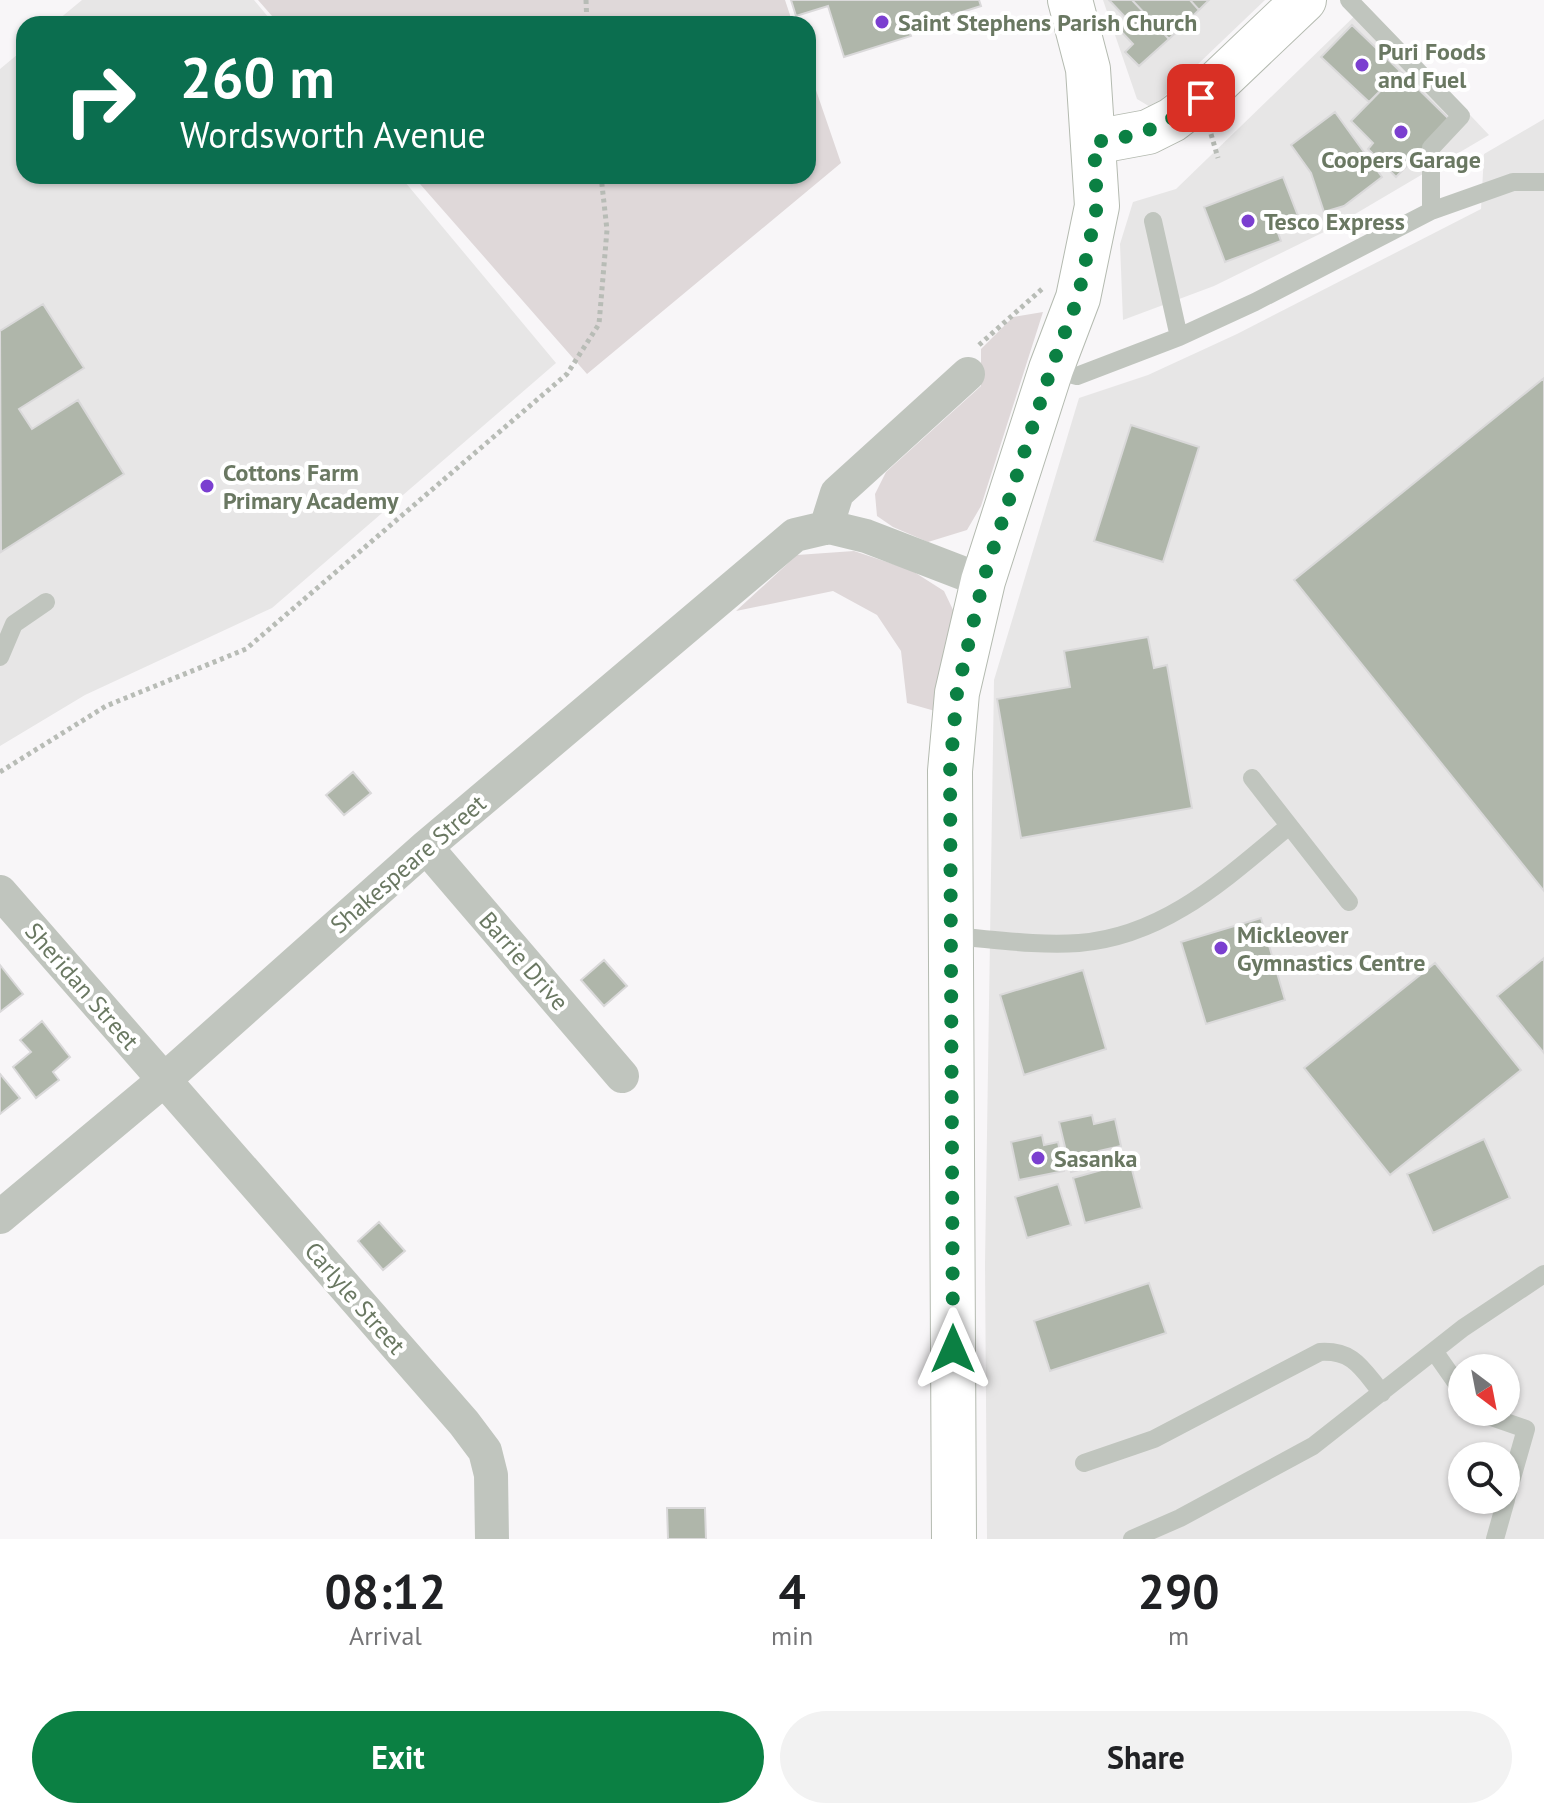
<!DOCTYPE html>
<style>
body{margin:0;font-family:"PT Sans",sans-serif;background:#f2f2f2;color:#202124;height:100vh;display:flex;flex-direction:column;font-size:30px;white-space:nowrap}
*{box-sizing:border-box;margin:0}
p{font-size:26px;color:#757577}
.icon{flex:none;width:44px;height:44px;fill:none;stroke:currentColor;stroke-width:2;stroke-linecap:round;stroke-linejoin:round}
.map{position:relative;height:1539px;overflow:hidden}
.sheet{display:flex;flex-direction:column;background:#fff;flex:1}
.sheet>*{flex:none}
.guide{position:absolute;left:16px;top:16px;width:800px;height:168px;border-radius:24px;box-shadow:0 2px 6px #0004;background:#0b6e4f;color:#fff;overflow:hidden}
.needle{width:52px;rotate:148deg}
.buttons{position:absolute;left:1448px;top:1354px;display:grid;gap:16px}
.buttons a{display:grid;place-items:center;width:72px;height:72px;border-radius:50%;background:#fff;box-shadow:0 2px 6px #0004;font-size:40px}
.pin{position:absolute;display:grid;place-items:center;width:68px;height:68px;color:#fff;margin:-34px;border-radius:16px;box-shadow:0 4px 12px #0006}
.me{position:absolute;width:88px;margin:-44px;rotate:0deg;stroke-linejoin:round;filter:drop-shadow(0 0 6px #0008)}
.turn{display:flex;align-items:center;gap:28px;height:168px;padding:0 32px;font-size:36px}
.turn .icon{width:104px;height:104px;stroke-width:2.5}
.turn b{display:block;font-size:56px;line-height:68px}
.eta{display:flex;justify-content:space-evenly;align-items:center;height:136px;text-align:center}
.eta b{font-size:48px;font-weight:600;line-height:56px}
.button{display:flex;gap:16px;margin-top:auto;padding:16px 32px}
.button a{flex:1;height:92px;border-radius:48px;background:#0b8043;color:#fff;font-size:32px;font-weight:600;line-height:92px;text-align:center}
.button a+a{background:#f2f2f2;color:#202124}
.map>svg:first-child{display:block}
.built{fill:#e7e6e6;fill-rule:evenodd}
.green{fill:#dfd8d9}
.building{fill:#afb6aa;stroke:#dad9da;stroke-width:2}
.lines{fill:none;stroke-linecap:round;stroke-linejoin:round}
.secondary-casing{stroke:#b4bab0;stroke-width:46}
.path{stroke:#b8bcb6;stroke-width:5;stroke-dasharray:4 4;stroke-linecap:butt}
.lane{stroke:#c0c5be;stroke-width:18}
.street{stroke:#c0c5be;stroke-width:34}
.secondary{stroke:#fff;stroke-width:44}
.route{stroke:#0b8043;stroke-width:14;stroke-dasharray:0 25.2}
.poi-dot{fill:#7b3fd0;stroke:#fff;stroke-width:3}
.labels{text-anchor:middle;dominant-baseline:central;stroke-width:8;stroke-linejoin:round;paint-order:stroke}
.poi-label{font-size:24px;font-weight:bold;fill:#6a7862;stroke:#fff;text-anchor:start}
.street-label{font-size:24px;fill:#6a7862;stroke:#fff}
</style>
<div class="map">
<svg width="1544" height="1539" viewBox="0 0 1544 1539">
<rect width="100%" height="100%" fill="#f8f6f8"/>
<path class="built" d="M82 0H254L274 24H53Z
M1103 0H1265L1152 108 1137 99Z
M1366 5 1489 135 1328 230 1214 286 1123 320 1120 244 1133 202 1176 189Z
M24 49V176H400L556 363 272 608 85 695 0 746V69Z
M1544 119V1539H987L985 1264 994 680 1079 398 1148 375 1237 334 1481 209 1484 154ZM1462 1368H1506V1412H1462ZM1462 1456H1506V1500H1462Z"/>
<path class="green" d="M258 0H785L793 24H279Z
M808 67 841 163 587 374 413 176H808Z
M1043 312 981 506 967 530 928 542 893 527 877 516 875 494 886 472 981 386V349L1013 317Z
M854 551 911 570 944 591 954 612 935 711 907 703 901 651 877 615 833 591 736 611 797 555Z"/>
<path class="building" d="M791 0H979L981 6 908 29 911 36 844 57 828 6 796 16Z
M1109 0H1132L1169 39 1139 66 1125 52 1133 44 1117 27 1126 18Z
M1132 0H1190L1199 10 1169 39Z
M1190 0H1209L1199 10Z
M1352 25 1400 71 1369 102 1321 57Z
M1400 71 1451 121 1396 177 1368 149 1373 143 1351 121Z
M1335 112 1382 177 1344 206 1324 212 1311 173 1291 145Z
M1283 177 1298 216 1275 225 1281 241 1225 262 1204 207Z
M43 304 84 368 19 409 32 429 78 400 124 474 1 552 0 331Z
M1544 378V891L1294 580Z
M1131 425 1199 447 1163 562 1094 541Z
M1148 637 1154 668 1167 665 1192 808 1021 838 997 699 1070 687 1064 651Z
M353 772 371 793 344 815 326 795Z
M1261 918 1285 1000 1206 1024 1181 942Z
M1544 958V1053L1497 996Z
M604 960 627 986 604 1006 581 980Z
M1435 963 1521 1070 1390 1175 1304 1068Z
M0 965 23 994 0 1012Z
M1083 970 1106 1049 1024 1075 1000 995Z
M42 1021 70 1057 53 1072 59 1080 36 1098 13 1067 31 1052 20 1040Z
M0 1074 20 1098 0 1114Z
M1092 1115 1094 1124 1115 1119 1121 1146 1099 1151 1102 1164 1071 1172 1059 1122Z
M1042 1135 1044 1145 1058 1142 1064 1171 1019 1180 1011 1142Z
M1484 1139 1510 1198 1433 1233 1407 1174Z
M1130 1162 1142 1208 1085 1223 1073 1178Z
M1058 1184 1071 1225 1027 1238 1015 1197Z
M379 1222 405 1251 383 1270 358 1241Z
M1149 1283 1166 1333 1050 1371 1034 1321Z
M667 1508H705L706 1539H668Z"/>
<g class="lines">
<g class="secondary-casing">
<path id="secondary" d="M1094 142 1148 132 1172 120 1201 98 1304 0
M954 1539 950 771 957 693 983 581 1051 369 1078 298 1097 206 1088 69 1070 0"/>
</g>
<path class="path" d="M586 0 587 24
M1211 134 1218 158
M979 345 1042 289
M0 772 106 706 246 649 567 374 599 324 607 230 601 176"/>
<path class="lane" d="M1349 0 1461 116 1431 148V211
M1153 221 1179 337
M1051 369 1077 376 1179 337 1255 302 1431 211 1513 182H1544
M0 657 14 624 46 602
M1252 778 1349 902
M950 936C992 939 1036 946 1079 943 1165 936 1225 879 1289 826
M1434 1351 1462 1391
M1477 1412 1526 1429 1506 1499
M1084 1463 1154 1439 1320 1352C1354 1350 1362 1369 1382 1393
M1132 1539 1180 1518 1313 1446 1463 1328 1544 1274
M1495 1539 1506 1500"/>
<path class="street" d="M826 528 837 493 968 374
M426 847 622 1076
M0 892 464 1423 485 1451 491 1475 492 1539
M0 1217 164 1080 426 847 795 535 829 527 866 536 983 581"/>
<use href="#secondary" class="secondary"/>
</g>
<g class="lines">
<path class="route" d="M953 1349 950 771 957 693 983 581 1051 369 1078 298 1097 206 1094 142C1141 136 1163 128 1201 98"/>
</g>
<g class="poi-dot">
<circle cx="882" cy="22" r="8"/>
<circle cx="1362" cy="65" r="8"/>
<circle cx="1401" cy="132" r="8"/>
<circle cx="1248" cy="221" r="8"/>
<circle cx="207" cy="486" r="8"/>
<circle cx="1221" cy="948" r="8"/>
<circle cx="1038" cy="1158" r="8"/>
</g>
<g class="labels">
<g class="poi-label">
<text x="898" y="22">Saint Stephens Parish Church</text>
<text x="1378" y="51">Puri Foods<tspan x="1378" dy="28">and Fuel</tspan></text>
<text x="1401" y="159" text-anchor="middle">Coopers Garage</text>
<text x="1264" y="221">Tesco Express</text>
<text x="223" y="472">Cottons Farm<tspan x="223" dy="28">Primary Academy</tspan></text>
<text x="1237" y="934">Mickleover<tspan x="1237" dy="28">Gymnastics Centre</tspan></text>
<text x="1054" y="1158">Sasanka</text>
</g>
<g class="street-label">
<text transform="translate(408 864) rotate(-41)">Shakespeare Street</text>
<text transform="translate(524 961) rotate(49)">Barrie Drive</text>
<text transform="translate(82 986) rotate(49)">Sheridan Street</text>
<text transform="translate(355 1298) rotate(49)">Carlyle Street</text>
</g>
</g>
</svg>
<div class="buttons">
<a><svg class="needle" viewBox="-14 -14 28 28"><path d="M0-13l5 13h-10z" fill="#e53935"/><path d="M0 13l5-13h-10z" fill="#757577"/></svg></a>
<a><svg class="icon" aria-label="search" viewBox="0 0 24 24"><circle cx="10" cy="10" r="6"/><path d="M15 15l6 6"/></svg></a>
</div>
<div class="pin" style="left:1201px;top:98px;background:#d93025"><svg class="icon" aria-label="arrive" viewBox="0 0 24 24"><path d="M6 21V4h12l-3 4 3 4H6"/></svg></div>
<svg class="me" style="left:953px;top:1349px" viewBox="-20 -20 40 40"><path d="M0-17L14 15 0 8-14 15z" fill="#0b8043" stroke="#fff" stroke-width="4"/></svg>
<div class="guide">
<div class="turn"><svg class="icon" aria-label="right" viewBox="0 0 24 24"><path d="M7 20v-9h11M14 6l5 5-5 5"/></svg><div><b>260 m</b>Wordsworth Avenue</div></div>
</div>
</div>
<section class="sheet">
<div class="eta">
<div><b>08:12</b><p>Arrival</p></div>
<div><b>4</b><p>min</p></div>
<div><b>290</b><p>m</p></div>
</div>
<div class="button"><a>Exit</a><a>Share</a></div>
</section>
